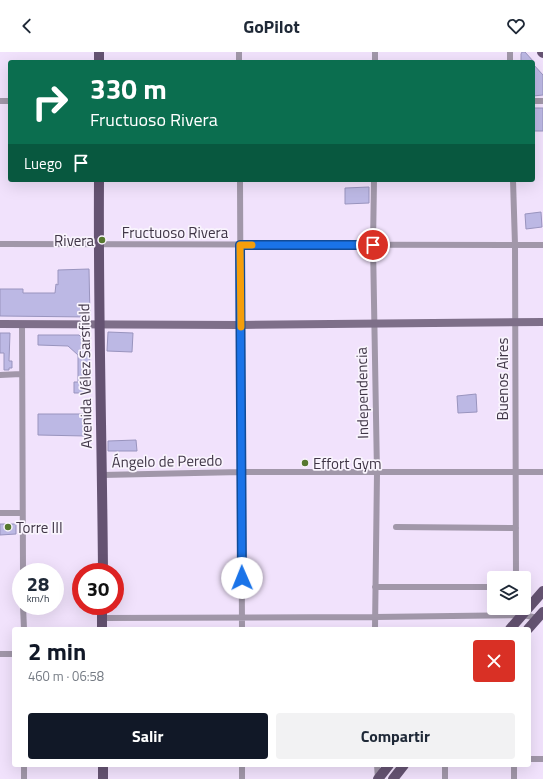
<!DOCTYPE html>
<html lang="es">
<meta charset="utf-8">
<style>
body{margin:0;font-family:"Titillium Web",sans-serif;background:#f2f2f3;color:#1f2937;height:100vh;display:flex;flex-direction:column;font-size:15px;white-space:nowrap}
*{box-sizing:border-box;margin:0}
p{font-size:13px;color:#747a83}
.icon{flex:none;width:22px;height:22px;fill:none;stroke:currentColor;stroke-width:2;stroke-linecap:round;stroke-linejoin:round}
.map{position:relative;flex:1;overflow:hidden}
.sheet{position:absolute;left:12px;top:575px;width:519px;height:140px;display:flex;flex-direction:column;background:#fff;border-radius:4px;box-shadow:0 4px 16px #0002}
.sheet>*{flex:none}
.guide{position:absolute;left:8px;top:8px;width:527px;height:122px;border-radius:4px;box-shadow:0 4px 16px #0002;background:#0b6e4f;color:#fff;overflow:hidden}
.buttons{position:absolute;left:487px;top:519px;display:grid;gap:8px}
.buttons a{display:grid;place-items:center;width:44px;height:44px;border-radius:4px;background:#fff;box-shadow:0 4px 16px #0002;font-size:20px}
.speed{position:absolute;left:12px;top:511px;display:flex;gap:8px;font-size:20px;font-weight:700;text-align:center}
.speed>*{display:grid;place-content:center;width:52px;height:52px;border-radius:50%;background:#fff;box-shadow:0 4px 16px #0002;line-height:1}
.speed small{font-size:10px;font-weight:400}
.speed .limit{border:6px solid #d22;background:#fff;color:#111}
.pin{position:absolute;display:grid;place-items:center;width:34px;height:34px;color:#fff;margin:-17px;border:2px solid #fff;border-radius:50%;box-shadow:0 1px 4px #0007}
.me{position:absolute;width:44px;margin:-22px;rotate:359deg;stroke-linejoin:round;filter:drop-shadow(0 0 3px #0008)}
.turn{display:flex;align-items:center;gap:14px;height:84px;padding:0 16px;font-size:18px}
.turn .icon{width:52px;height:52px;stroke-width:2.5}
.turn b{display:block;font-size:28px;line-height:34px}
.then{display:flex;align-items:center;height:38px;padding:0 16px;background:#0003;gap:8px;font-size:15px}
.round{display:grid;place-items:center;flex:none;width:42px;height:42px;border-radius:4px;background:#f2f2f3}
.headline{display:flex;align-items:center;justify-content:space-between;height:68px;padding:0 16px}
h1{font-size:24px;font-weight:700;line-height:30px;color:#111827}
.action{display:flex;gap:8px;margin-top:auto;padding:8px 16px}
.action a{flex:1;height:46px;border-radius:4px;background:#111827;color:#fff;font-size:16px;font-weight:700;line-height:46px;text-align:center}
.action a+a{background:#f2f2f3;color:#1f2937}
header{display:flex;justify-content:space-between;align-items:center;height:52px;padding:0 16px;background:#fff;font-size:18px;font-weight:700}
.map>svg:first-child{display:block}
.building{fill:#bcb8e4;stroke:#9994be}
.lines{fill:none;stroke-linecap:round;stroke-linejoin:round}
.street{stroke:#a197a9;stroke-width:6}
.secondary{stroke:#7e6f89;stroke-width:8}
.primary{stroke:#655372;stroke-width:10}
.route-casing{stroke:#114b97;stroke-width:10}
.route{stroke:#1a73e8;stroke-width:7}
.slow{stroke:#f59e0b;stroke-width:7}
.poi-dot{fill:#56782f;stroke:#f9f4fd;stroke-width:1.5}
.labels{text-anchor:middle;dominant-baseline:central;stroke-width:3.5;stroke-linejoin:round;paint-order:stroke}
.street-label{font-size:15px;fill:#403647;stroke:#f9f4fd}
.poi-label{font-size:15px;fill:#403647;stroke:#f9f4fd;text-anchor:start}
</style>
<header><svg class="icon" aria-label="back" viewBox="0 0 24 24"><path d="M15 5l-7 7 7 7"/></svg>GoPilot<svg class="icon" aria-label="heart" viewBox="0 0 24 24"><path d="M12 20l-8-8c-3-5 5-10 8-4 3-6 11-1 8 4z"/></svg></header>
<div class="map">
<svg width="543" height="727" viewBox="0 0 543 727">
<rect width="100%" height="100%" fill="#f1e2fc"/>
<path class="building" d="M522 0H525L534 10H521V2Z
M533 12 543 23V43L533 44Z
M533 56H543V79H533Z
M369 135V151L345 152V136Z
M541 160 542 175 526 177 525 162Z
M89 217 90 265 0 264V237H23V241H55L56 232 58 233V218Z
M108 280 133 281 132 300 107 299Z
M0 281H10L9 309H12V316H9V318H4V301H0Z
M38 283H79L90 294 89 341H74V330H78V303L68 294 38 293Z
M476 342 477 360 458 361 457 344Z
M38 362H85V384L38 383Z
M136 388 137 399H108V389Z
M0 472H16V482L0 483Z"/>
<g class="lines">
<path class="street" d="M510 0V10
M239 10V0
M375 10V0
M0 49H10
M533 49H543
M240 128 242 577
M374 128 373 193 377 421 375 577
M513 128 515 193 516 526
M0 192 543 193
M22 272 23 520
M0 323 21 322
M102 423 241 420H543
M0 461H22
M396 475 516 476
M375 535H494
M23 554 24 577
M102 566 375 565 522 563 539 566
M0 602H14
M529 707H543
M24 713V727
M242 713V727
M377 713 378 727
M445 713V727
M514 713V727"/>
<path class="secondary" d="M0 272 241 273 543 270"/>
<path class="primary" d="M542 0 543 1
M99 10V0
M99 128C98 259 102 389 103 520
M102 577V554
M510 577 543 539
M528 577 543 560
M103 713V727
M378 727 389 713
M393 727 404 713"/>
</g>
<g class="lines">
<g class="route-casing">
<path id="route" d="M242 526 240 193H373"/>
</g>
<use href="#route" class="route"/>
<path class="slow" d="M241 275 240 193H252"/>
</g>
<g class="poi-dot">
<circle cx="102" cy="188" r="4"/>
<circle cx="305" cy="411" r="4"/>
<circle cx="8" cy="475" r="4"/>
</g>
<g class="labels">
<g class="street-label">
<text x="175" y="180">Fructuoso Rivera</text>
<text transform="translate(85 324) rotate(-91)">Avenida Vélez Sarsfield</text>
<text transform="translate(502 327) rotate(-90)">Buenos Aires</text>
<text transform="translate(362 341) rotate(-91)">Independencia</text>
<text transform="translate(167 409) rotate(-1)">Ángelo de Peredo</text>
</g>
<g class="poi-label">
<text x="94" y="188" text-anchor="end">Rivera</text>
<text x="313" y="411">Effort Gym</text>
<text x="16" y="475">Torre III</text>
</g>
</g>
</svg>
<div class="buttons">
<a><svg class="icon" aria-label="layers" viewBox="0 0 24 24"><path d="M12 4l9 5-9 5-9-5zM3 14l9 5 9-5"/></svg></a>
</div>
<div class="speed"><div>28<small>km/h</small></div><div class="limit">30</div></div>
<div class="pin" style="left:373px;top:193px;background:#d93025"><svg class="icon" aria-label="arrive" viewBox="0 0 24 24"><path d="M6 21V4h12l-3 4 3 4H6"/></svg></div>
<svg class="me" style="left:242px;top:526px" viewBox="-20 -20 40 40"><circle r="19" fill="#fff"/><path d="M0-13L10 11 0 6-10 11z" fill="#1a73e8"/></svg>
<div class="guide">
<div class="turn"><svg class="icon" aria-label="right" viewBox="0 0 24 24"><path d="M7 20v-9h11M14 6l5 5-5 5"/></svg><div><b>330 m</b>Fructuoso Rivera</div></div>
<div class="then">Luego<svg class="icon" aria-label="arrive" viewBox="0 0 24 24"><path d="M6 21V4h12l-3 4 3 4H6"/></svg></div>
</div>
<section class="sheet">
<div class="headline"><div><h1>2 min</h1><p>460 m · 06:58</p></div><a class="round" style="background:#d93025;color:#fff"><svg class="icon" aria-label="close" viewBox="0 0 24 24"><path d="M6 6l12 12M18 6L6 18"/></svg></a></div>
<div class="action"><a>Salir</a><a>Compartir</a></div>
</section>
</div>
